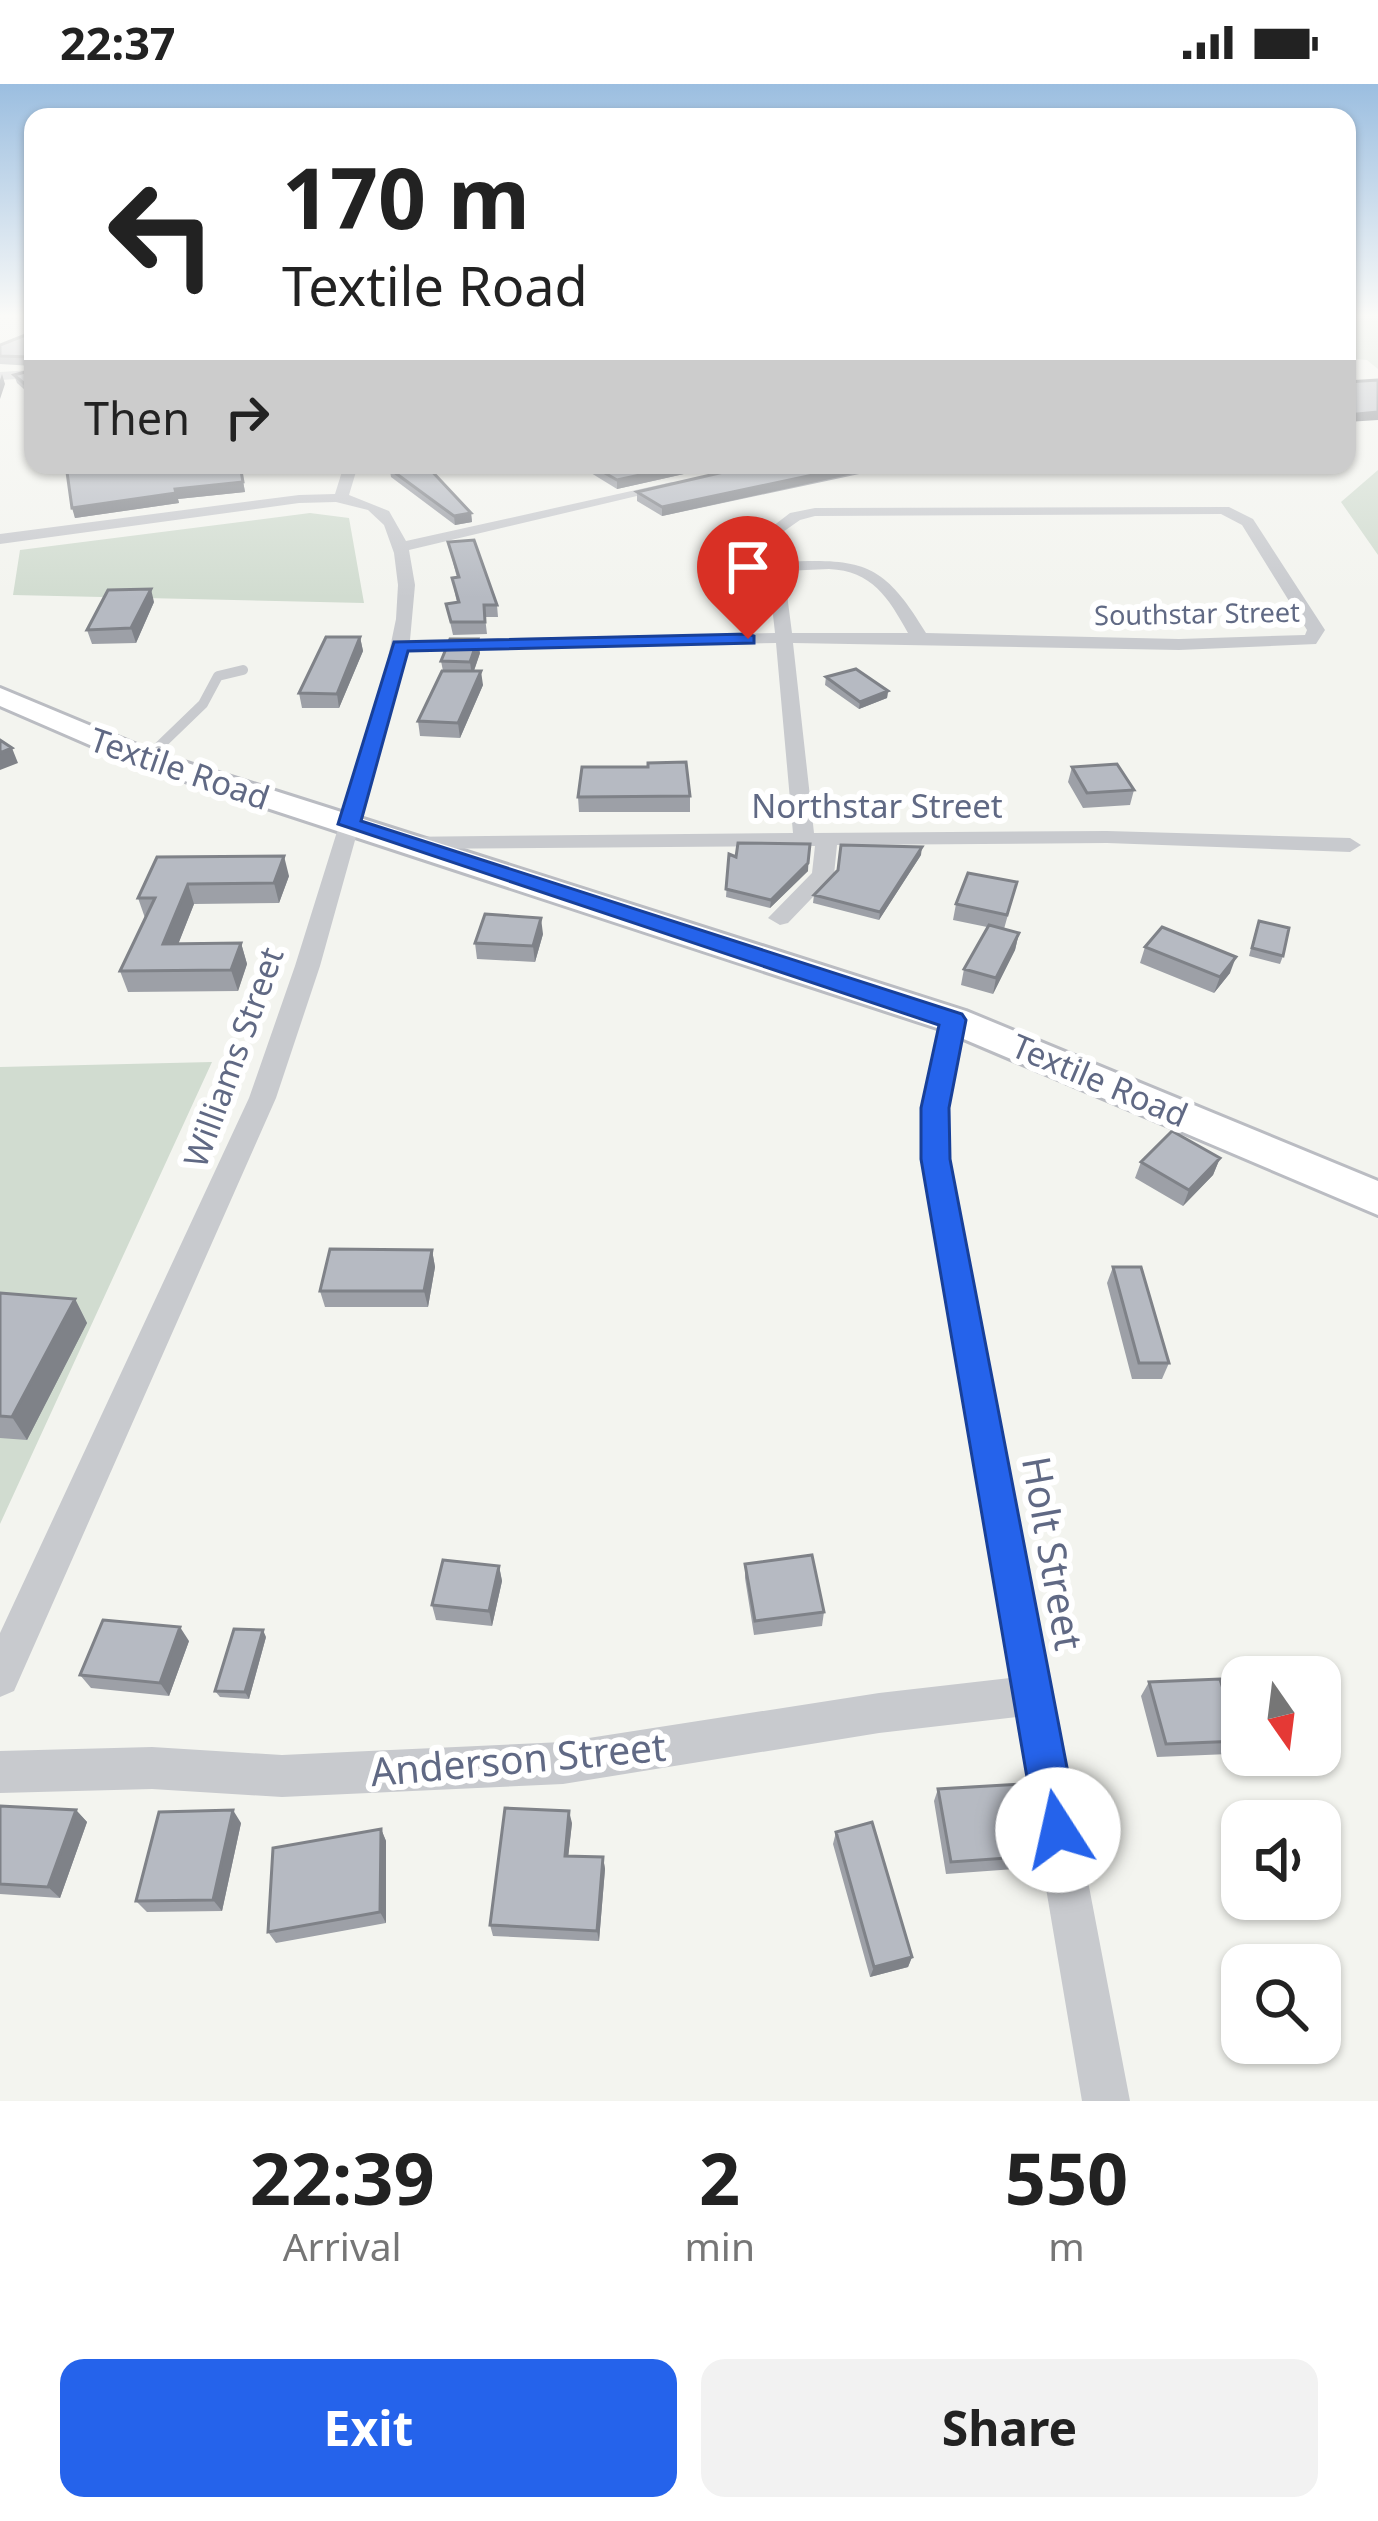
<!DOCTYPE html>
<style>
body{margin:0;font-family:"Noto Sans",sans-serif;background:#f2f2f2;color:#222;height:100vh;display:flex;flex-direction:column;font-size:45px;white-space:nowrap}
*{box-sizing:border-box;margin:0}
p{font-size:39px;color:#767676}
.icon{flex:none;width:66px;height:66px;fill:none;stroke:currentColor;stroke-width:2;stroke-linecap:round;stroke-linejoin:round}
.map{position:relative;height:2017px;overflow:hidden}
.side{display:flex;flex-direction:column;background:#fff;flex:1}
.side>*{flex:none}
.top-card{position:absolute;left:24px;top:24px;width:1332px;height:366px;border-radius:24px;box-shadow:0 3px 9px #0004;background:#fff;color:#222;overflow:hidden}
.needle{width:78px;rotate:166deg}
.tools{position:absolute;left:1221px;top:1572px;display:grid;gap:24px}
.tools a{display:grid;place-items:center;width:120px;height:120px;border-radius:24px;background:#fff;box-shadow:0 3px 9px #0004;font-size:60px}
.pin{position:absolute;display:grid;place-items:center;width:102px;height:102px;color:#fff;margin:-123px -51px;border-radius:50% 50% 50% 0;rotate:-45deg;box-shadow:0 0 12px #0007}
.pin .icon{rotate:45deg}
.me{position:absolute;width:132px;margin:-66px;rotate:350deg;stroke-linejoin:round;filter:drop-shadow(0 0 9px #0008)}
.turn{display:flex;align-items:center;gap:42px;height:252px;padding:0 60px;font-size:54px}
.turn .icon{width:156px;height:156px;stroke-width:2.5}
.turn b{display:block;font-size:84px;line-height:102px}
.then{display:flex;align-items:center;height:114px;padding:0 60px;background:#0003;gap:24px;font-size:45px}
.eta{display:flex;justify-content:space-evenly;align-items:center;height:204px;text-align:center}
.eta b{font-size:72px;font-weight:700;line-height:84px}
.action{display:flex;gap:24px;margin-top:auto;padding:24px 60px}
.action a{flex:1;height:138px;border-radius:24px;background:#2563eb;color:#fff;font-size:48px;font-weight:700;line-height:138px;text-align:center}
.action a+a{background:#f2f2f2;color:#222}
.status{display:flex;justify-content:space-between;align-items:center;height:84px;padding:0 60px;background:#fff;direction:ltr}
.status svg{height:33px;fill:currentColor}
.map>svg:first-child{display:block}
.green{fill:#d1dcd0}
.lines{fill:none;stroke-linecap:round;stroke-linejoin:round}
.secondary-casing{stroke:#babcc2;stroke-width:6}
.lane{stroke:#c8cace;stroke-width:10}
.street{fill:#c8cace;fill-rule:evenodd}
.secondary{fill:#fff;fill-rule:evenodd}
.wall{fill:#9da0a7}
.shaded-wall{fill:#7f8288}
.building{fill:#b6bac2;stroke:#7f8288;stroke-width:3}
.route{fill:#2563eb;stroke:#184099;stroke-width:3}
.labels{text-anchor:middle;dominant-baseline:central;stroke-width:12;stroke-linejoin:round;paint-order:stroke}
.far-street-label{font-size:27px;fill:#606984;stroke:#fff}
.street-label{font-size:33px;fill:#606984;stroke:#fff}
.near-street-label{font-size:39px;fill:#606984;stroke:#fff}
</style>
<div class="status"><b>22:37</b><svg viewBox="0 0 49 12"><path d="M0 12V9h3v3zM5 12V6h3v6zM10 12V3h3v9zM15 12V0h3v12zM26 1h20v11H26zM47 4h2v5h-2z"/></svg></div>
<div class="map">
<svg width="1378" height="2017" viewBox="0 0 1378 2017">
<rect width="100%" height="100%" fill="#f3f4ef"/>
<path class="green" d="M1347 232H1378V285L1367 276 1347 274Z
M1378 386V471L1341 418Z
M310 429 349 434 364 519 13 511 20 466Z
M212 978 0 1440V983Z"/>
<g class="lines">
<g class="secondary-casing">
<path id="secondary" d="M0 604 156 669 966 927 1378 1097V1131L940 945 136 681 0 622Z"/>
</g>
<path class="lane" d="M146 675 203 620 218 592 243 586"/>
<path class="street" d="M33 286V294L0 296V288Z
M344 381H358L349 411 389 427 406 457 672 398 679 402 409 466 415 501 410 556 775 549 764 449 790 429 815 424 1229 423 1253 435 1325 546 1316 560 1179 566 793 559 814 749 1107 747 1350 754 1361 761 1350 768 1107 759 837 761 834 791 788 839 780 841 768 834 812 789 815 762 404 765 396 763V753L793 749 776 559 408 566 320 882 276 1014 14 1607 0 1613V1549L249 1014 295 882 381 607 396 535 398 501 394 469 384 441 368 426 336 418 299 419 0 460V450L299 411 335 410ZM1221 430 1242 441 1307 546 1305 551 1179 555 926 549C884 479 863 474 783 478L780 450 800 436 815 432ZM829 485C872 487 888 513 908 549H792L784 487Z
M953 928 966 936 949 1024 950 1075 1130 2017H1082L1017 1633 879 1649 563 1700 282 1713 152 1705 0 1709V1667L152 1663 282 1671 563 1658 879 1609 1010 1594 922 1075 921 1024 940 936Z"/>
<use href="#secondary" class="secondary"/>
</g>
<path class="wall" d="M33 239V282L0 280V261L28 250Z
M33 286V313L17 299 14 291Z
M46 381H240L245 408 178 415 179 419 75 434 67 390 48 388Z
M389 381 471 429 472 438 455 441 391 393Z
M578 381H724L617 405Z
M878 386 662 432 637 417V408Z
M448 458 497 521 498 533H485L487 550 453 551 446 520 457 519 452 494H457Z
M154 518 136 559 92 560 87 546Z
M360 553 363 567 339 624H302L299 609Z
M480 569 474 587 483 601 460 654 420 652 418 637 443 587 441 577Z
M826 593 888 607 887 614 859 625 825 601Z
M648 683 690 712V728H579L578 713Z
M1072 683 1134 706 1130 721 1083 724 1068 698Z
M810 760 808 787 770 824 726 813 729 770 736 773Z
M921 771 879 836 813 819 814 811Z
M157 773 289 792 279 819 194 820 178 860 241 859 247 880 238 907 128 908 120 887 145 834 138 814Z
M1017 798 1004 845 1019 849 1015 866 993 910 961 901 964 885 987 843 953 836 956 820Z
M1256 845 1283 872 1280 880 1249 872Z
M543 850 535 878 477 875 475 859Z
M1145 863 1230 889 1214 909 1140 879Z
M1220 1074 1213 1091 1183 1122 1135 1094 1141 1078Z
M432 1166 435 1183 428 1223H325L320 1207Z
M1113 1183 1169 1279 1162 1295H1132L1107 1199Z
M0 1209 75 1215 87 1239 27 1356 0 1354Z
M745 1480 824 1528 822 1542 754 1551 745 1494Z
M499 1482 502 1497 492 1542 436 1536 432 1521Z
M266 1553 249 1615 220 1613 215 1607Z
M189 1557 169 1612 91 1604 80 1591Z
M1149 1598 1239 1657 1229 1670 1157 1673 1141 1612Z
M938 1705 1037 1772 1030 1784 946 1790 934 1717Z
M0 1722 76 1726 87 1738 60 1814 0 1810Z
M241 1739 222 1827 147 1828 136 1817Z
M572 1739 568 1772 603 1773 605 1785 599 1857 493 1852 490 1841Z
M381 1745 386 1757V1839L276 1859 268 1848Z
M836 1748 912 1873 908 1883 870 1893 833 1760Z"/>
<path class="shaded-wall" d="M2 290 5 300 0 315V296Z
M1378 328V336L1347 338V331Z
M240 381 245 408 178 415 179 419 75 434 72 424 175 405Z
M686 381H724L617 405V396Z
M860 381H893L662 432V423Z
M471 429 472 438 455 441 454 432Z
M151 505 154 518 136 559 131 544Z
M360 553 363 567 339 624 337 610Z
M478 555 480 569 472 592 470 578Z
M481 587 483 601 460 654 458 639Z
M888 607 887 614 859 625 860 618Z
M12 664 18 679 0 686V669Z
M922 763 921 771 879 836 880 828Z
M284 772 289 792 279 819 274 799Z
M808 779V787L770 824 771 816Z
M188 800 194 820 170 881 163 860Z
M541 834 543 850 535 878 533 862Z
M1019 849 1015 866 993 910 996 894Z
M241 859 247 880 238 907 231 886Z
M1236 873 1230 889 1214 909 1220 893Z
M1220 1074 1213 1091 1183 1122 1189 1106Z
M432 1166 435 1183 428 1223 424 1207Z
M75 1215 87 1239 27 1356 12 1333Z
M499 1482 502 1497 492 1542 489 1527Z
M180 1543 189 1557 169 1612 160 1599Z
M263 1546 266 1553 249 1615 245 1608Z
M76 1726 87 1738 60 1814 48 1803Z
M233 1726 241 1739 222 1827 213 1816Z
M569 1727 572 1739 567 1784 565 1772Z
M381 1745 386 1757V1839L380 1828Z
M603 1773 605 1785 599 1857 597 1847Z
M912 1873 908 1883 870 1893 874 1883Z"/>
<path class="building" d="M33 239V277L30 273 0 272V261L28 250Z
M33 286V307L14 291Z
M1378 296V328L1347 331V298Z
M66 381H240L243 398 175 405 176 409 72 424Z
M389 381H426L471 429 454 432 390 385Z
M591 381H686L617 396Z
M754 381H860L662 423 637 408Z
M474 456 497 521H484L485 538H451L446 520 459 518 452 494 459 493 448 458Z
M151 505 131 544 87 546 108 506Z
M326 553H360L337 610 299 609Z
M450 555H478L470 578 441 577Z
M856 585 888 607 860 618 826 593Z
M442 587H481L458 639 418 637Z
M0 656 12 664 0 669Z
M686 678 690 712 578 713 582 683H648V679Z
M1117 680 1134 706 1087 709 1072 683Z
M738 759 810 760 808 779 771 816 726 805 729 770 736 773Z
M841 761 922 763 880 828 814 811 838 786Z
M284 772 274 799 188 800 163 860 241 859 231 886 120 887 155 814H138L157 773Z
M968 789 1017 798 1007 831 956 820Z
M485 830 541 834 533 862 475 859Z
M1259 837 1289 844 1283 872 1252 864Z
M989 841 1019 849 996 894 964 885Z
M1162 843 1236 873 1220 893 1145 863Z
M1172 1047 1220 1074 1189 1106 1141 1078Z
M330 1165 432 1166 424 1207H320Z
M1113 1183H1141L1169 1279H1139Z
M0 1209 75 1215 12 1333 0 1332Z
M812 1471 824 1528 755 1537 745 1480Z
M443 1476 499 1482 489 1527 432 1521Z
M103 1536 180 1543 160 1599 80 1591Z
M234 1545 263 1546 245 1608 215 1607Z
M1220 1595 1239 1657 1166 1660 1149 1598Z
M1021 1700 1037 1772 951 1778 938 1705Z
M0 1722 76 1726 48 1803 0 1800Z
M505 1724 569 1727 565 1772 603 1773 597 1847 490 1841Z
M233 1726 213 1816 136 1817 159 1728Z
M872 1738 912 1873 874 1883 836 1748Z
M381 1745 380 1828 268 1848 273 1764Z"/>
<linearGradient id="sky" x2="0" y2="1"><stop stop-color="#9bbee0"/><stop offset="0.45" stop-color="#fafaf8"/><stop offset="1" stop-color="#fafaf8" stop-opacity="0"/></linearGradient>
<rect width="1378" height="514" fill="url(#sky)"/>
<path class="route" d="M748 550 754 552V559L408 567 361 737 962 930 966 936 949 1024 950 1075 1079 1746 1073 1761 1058 1768 1043 1761 1036 1746 921 1075V1024L939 941 338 740 394 558Z"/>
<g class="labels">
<g class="far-street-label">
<text transform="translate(1197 529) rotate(-1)">Southstar Street</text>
</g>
<g class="street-label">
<text transform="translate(180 684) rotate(19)">Textile Road</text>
<text x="877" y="721">Northstar Street</text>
<text transform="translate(233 973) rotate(-70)">Williams Street</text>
<text transform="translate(1100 996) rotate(23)">Textile Road</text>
</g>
<g class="near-street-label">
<text transform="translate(1054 1469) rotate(80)">Holt Street</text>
<text transform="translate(518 1674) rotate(-5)">Anderson Street</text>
</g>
</g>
</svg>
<div class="tools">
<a><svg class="needle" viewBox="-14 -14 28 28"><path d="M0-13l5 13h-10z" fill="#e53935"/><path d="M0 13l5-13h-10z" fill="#767676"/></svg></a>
<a><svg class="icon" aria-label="sound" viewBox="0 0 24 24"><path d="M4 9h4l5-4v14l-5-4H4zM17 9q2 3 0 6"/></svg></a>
<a><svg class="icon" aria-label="search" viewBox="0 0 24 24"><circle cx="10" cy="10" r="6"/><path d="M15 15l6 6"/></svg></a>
</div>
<div class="pin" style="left:748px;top:555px;background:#d93025"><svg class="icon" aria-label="arrive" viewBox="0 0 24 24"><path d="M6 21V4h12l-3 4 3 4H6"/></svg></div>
<svg class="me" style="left:1058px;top:1746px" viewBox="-20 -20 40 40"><circle r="19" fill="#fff"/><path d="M0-13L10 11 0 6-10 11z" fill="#2563eb"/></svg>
<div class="top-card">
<div class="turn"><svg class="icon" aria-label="left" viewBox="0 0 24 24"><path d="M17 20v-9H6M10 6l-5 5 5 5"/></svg><div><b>170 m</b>Textile Road</div></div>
<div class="then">Then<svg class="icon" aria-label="right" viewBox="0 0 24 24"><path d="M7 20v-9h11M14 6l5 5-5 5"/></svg></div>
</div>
</div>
<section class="side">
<div class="eta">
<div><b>22:39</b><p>Arrival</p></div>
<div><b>2</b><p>min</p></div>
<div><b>550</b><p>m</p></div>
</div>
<div class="action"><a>Exit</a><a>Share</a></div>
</section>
